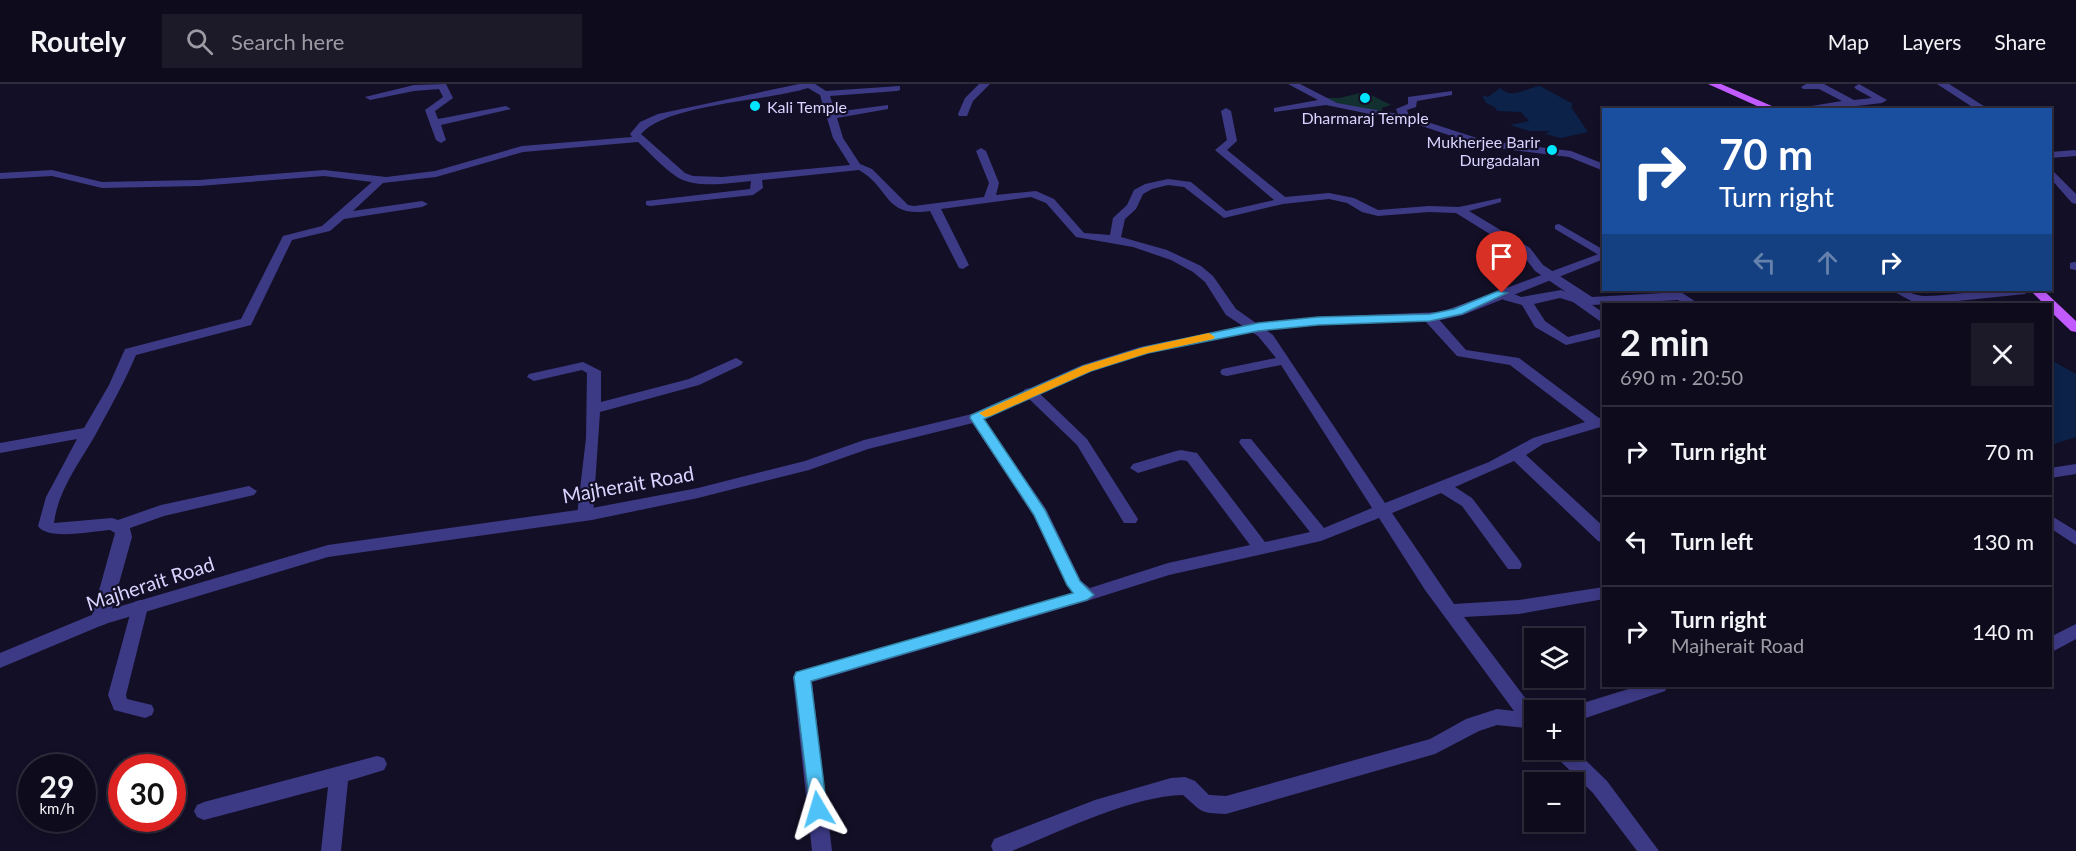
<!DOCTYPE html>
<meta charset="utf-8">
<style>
body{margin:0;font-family:Lato,sans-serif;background:#1c1929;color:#f1f3f6;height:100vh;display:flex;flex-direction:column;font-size:22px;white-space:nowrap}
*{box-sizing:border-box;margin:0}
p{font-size:20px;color:#9b9ba3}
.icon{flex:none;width:33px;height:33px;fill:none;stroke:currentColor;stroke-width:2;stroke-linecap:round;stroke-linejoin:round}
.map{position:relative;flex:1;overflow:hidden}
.sheet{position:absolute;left:1602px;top:219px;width:450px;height:384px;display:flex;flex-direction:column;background:#0e0b1c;border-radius:0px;box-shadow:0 3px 9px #0003,0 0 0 2px #2e2b3b}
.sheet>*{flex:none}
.hud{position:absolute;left:1602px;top:24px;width:450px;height:183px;border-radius:0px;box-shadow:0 3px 9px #0003,0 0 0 2px #2e2b3b;background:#1a4fa0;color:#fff;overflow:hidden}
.controls{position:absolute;left:1524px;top:544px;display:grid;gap:12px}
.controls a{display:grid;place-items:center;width:60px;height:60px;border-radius:0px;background:#0e0b1c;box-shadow:0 3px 9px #0003,0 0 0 2px #2e2b3b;font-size:30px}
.speed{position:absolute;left:18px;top:670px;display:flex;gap:12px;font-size:30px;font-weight:700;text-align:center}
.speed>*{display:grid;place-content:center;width:78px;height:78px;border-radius:50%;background:#0e0b1c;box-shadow:0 3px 9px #0003,0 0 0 2px #2e2b3b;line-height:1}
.speed small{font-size:15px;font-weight:400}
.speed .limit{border:9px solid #d22;background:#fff;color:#111}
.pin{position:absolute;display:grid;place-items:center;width:51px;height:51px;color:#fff;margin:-62px -26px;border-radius:50% 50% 50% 0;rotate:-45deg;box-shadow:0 0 6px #0007}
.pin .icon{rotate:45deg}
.me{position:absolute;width:66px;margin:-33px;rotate:353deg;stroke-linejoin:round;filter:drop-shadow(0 0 4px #0008)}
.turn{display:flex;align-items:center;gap:21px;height:126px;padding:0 18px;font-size:27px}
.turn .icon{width:78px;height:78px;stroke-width:2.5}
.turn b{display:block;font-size:42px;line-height:51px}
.lanes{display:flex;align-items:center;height:57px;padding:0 18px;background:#0003;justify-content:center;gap:30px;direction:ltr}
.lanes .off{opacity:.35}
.round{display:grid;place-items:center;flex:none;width:63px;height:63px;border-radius:0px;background:#1c1929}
.summary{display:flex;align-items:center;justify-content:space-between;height:102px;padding:0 18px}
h1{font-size:36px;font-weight:700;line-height:45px}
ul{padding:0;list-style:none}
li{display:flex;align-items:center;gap:18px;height:90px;padding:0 18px;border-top:2px solid #2e2b3b}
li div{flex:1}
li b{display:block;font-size:22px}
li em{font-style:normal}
header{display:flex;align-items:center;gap:36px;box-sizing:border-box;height:84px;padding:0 30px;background:#0e0b1c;border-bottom:2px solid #2e2b3b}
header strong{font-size:28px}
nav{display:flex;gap:33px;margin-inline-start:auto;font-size:21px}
.search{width:420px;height:54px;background:#1c1929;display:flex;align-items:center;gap:15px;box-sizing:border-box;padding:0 21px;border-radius:0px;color:#9b9ba3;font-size:22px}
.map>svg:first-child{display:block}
.green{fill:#12302f}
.water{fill:#0c2248}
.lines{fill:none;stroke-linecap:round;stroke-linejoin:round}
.minor{fill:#3d3a85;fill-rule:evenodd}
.tertiary{fill:#3d3a85;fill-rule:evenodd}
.primary{fill:#c25bff;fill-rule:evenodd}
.route{fill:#4fc3f7;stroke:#337fa1;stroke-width:1.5}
.slow{fill:#f59e0b}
.poi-dot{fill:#00e5ff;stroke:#130f26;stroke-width:2}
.labels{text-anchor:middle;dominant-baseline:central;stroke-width:4.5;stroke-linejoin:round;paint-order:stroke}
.far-poi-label{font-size:16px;fill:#d9d4ff;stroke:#130f26;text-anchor:start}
.street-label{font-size:20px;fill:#d9d4ff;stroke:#130f26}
</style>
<header>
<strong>Routely</strong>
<div class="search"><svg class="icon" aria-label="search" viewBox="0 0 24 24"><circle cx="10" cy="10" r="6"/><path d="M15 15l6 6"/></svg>Search here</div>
<nav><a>Map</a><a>Layers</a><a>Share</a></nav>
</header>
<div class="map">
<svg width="2076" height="767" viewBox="0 0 2076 767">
<rect width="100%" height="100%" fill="#130f26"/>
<path class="green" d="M1365 8 1391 21 1382 24 1383 31 1317 14H1339Z"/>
<path class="water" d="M1540 2 1573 20 1571 23 1588 48 1561 54 1545 50 1550 47H1529L1510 41 1529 37 1521 28 1497 27 1495 23 1486 19 1482 11 1488 13 1500 4C1512 16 1525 4 1540 2Z
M2051 276 2076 290V353L2051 361Z"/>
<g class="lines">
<path class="minor" d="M446 0 453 14 435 27 438 35 506 22 511 25 441 41 446 56 441 59 436 56 425 26 443 13 439 5 414 7 370 16 365 13 414 1Z
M799 0H815L826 7 900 2V6L897 7 830 12 835 28 888 21V25L837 34 843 54 860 80 872 85 908 121 914 122 984 113 989 99 976 67 981 64 986 67 999 99 996 111 1036 107 1054 115 1084 149 1110 151 1113 134 1127 121 1134 106 1145 100 1168 95 1191 98 1226 127 1274 116 1215 66 1227 56 1221 27 1226 24 1231 27 1237 57 1227 66 1285 113 1329 109 1354 114 1378 126 1429 122 1459 123 1501 114V118L1469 127 1530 164 1543 181 1592 213 1681 208 1699 220H1685L1678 216 1592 221 1604 229V240L1573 218 1560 214 1534 220 1545 237 1568 253 1604 244V252L1566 261 1535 243 1522 221 1504 216 1496 209 1502 205 1521 213 1561 206 1566 208 1535 187 1522 170 1456 129 1429 128 1378 132 1362 128 1347 119 1329 115 1283 120 1224 134 1184 103 1168 101 1152 105 1143 110 1136 125 1125 135 1121 153 1167 166 1201 182 1213 192 1236 225 1273 251 1385 419 1489 378 1533 354 1585 338 1510 281 1457 272 1425 237 1424 234 1425 231H1435L1466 266 1519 274 1599 334 1604 332V342L1543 360 1526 371 1604 443V459L1598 457 1514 377 1455 403 1472 414 1520 477 1522 481 1520 485H1508L1462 422 1441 409 1392 429 1454 520 1519 516 1604 503V515L1519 530 1464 533 1535 627 1534 648 1526 644 1497 641 1479 647 1435 670 1226 730C1198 729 1203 728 1183 711 1132 712 1061 747 1012 767H993L991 762 994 755 1095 716 1171 694 1185 693 1195 697 1209 711 1226 712 1430 655 1466 635 1497 625 1514 627 1425 506 1379 434 1321 457 1169 491 1087 517 812 598 832 767H812L793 593 796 588 1073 509 1067 501 1033 431 969 334 971 331H981L1046 425 1081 497 1090 504 1168 479 1250 461 1187 377 1181 376 1138 389 1130 384 1133 380 1176 367 1181 366 1197 369 1265 458 1310 448 1241 361 1239 358 1241 355H1251L1324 444 1372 424 1281 281 1227 292 1222 291 1220 288 1222 285 1276 274 1258 252 1226 231 1205 198 1193 188 1171 176 1133 163 1076 153 1046 119 1031 113 941 125 969 181 963 185 959 184 930 127C883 134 891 104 859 86L762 96 763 104 753 111 650 122 646 121V117L750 105 751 97C729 99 696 105 677 93 663 84 650 69 638 58L523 68 436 93 383 99 353 127 422 117 428 120 422 123 344 135 330 147 292 156 251 241 136 271C125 297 110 324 97 348 81 377 58 405 54 439L112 434 118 436 161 421 249 402 257 407 254 411 164 432 130 444 132 453 109 535 106 540 100 542 94 540 91 535 115 449 110 446C93 447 48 457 38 442L46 413 77 355 0 369V359L84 344 109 301 125 265 241 235 283 152 322 142 372 98 324 92 199 102 102 104 52 92 0 95V89L52 86 102 98 199 96 324 86 386 93 435 87 522 62 632 53 630 50 640 38 658 30ZM808 4 820 11 833 54 850 81 722 93 693 92 685 89 641 50C666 20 768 17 808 4Z
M979 0H990L973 17 967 32H959L958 30 965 14Z
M1288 0H1300L1337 19 1398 30 1396 25 1408 20V13L1452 7V11L1417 17 1416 23 1407 26 1409 32 1483 56 1571 67 1604 80V87L1569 73 1481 62 1413 39 1326 21 1274 28V24L1318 16Z
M1806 0H1824L1854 16 1872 14 1856 5 1854 3 1859 0 1887 16 1882 19 1823 26H1787L1842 17 1819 5H1803L1801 3Z
M2076 66V72L2050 74V68Z
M1559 140 1604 166V174L1555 145V141Z
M2074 178H2076V186L2070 185V179Z
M1891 206C1906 204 1914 213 1927 212 1962 211 1997 202 2031 206L2025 210 1929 220 1915 219Z
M736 274 743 278 741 281 699 301 600 328 593 431 591 435H579L577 431 586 354 587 289 582 286 534 297 527 293 529 290 583 278 601 287V318L689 295Z
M1030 304 1035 305 1087 355 1138 435 1136 439H1124L1077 361 1025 311 1023 308 1025 305Z
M2076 380V390L2050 394V384Z
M2050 431 2076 447V461L2050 444Z
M140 516 146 518 148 523 126 611 127 615 152 621 154 626 152 631 145 634 114 626 108 611 132 523 134 518Z
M2076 540V555L2050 569V553Z
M1638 602H1668L1665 607 1574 638V627H1566L1567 624Z
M1574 665 1607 697 1659 767H1637L1593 709 1555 672 1552 666Z
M377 672 384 674 387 680 384 686 348 697 341 767H321L328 703 204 736 197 733 194 727 197 721 204 718Z"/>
<path class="tertiary" d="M1937 0H1949L1990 26H1977Z
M2050 84 2076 110V120L2072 119 2050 94Z
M1604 168V175L1463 231 1441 236 1318 241 1258 247 1148 269 1092 287 981 337 868 365 809 386 698 414 592 436 328 473 105 540 0 584V569L94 530 328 461 592 424 698 404 805 377 864 356 972 330 1082 281 1140 263 1258 239 1318 233 1441 228Z"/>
<path class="primary" d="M1708 0H1721L1781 26H1766Z
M2030 206H2043L2076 237V248L2071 247 2050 227V220H2044Z"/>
</g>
<path class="route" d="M1498 207 1507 209 1462 230 1430 237 1318 241 1258 247 1148 269 1091 287 984 335 1045 426 1080 497 1094 511 1087 516 811 597 827 725 824 731 818 733 811 731 794 593 796 588 1073 509 1067 501 1034 431 970 334 971 331 1083 282 1145 263 1258 239 1318 233 1430 230 1454 225Z"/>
<path class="slow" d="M1209 249 1215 253 1213 255 1148 269 1091 287 990 332 985 333 979 329 1083 282 1141 264Z"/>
<g class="poi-dot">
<circle cx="1365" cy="14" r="6"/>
<circle cx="755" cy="22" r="6"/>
<circle cx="1552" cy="66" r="6"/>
</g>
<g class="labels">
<g class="far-poi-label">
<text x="767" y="22">Kali Temple</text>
<text x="1365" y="33" text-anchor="middle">Dharmaraj Temple</text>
<text x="1540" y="57" text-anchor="end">Mukherjee Barir<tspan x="1540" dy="18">Durgadalan</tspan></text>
</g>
<g class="street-label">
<text transform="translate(628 400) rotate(-10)">Majherait Road</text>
<text transform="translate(150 499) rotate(-18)">Majherait Road</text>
</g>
</g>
</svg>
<div class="controls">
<a><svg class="icon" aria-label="layers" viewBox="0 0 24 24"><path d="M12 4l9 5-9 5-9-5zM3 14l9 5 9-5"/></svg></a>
<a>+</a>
<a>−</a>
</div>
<div class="speed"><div>29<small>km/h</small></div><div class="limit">30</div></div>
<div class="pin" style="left:1502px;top:209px;background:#d93025"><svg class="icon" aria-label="arrive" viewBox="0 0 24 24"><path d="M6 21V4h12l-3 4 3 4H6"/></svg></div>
<svg class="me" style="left:818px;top:725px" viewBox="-20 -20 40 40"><path d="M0-17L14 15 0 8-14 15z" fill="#4fc3f7" stroke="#fff" stroke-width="4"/></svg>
<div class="hud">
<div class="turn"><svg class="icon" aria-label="right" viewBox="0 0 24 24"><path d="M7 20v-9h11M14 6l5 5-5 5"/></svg><div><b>70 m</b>Turn right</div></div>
<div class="lanes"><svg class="icon off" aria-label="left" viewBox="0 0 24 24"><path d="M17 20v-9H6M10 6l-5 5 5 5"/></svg><svg class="icon off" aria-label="ahead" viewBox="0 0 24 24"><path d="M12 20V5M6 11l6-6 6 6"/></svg><svg class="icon" aria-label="right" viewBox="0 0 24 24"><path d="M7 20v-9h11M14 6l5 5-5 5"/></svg></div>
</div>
<section class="sheet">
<div class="summary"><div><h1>2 min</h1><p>690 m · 20:50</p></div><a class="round"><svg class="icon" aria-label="close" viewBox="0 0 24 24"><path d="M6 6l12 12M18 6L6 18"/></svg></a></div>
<ul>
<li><svg class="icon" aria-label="right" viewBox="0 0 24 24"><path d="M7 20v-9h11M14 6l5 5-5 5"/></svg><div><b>Turn right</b></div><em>70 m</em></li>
<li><svg class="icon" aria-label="left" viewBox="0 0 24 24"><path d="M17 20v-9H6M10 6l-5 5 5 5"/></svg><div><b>Turn left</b></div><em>130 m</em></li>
<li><svg class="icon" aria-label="right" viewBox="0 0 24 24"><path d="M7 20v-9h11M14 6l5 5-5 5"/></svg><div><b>Turn right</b><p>Majherait Road</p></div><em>140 m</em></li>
</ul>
</section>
</div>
